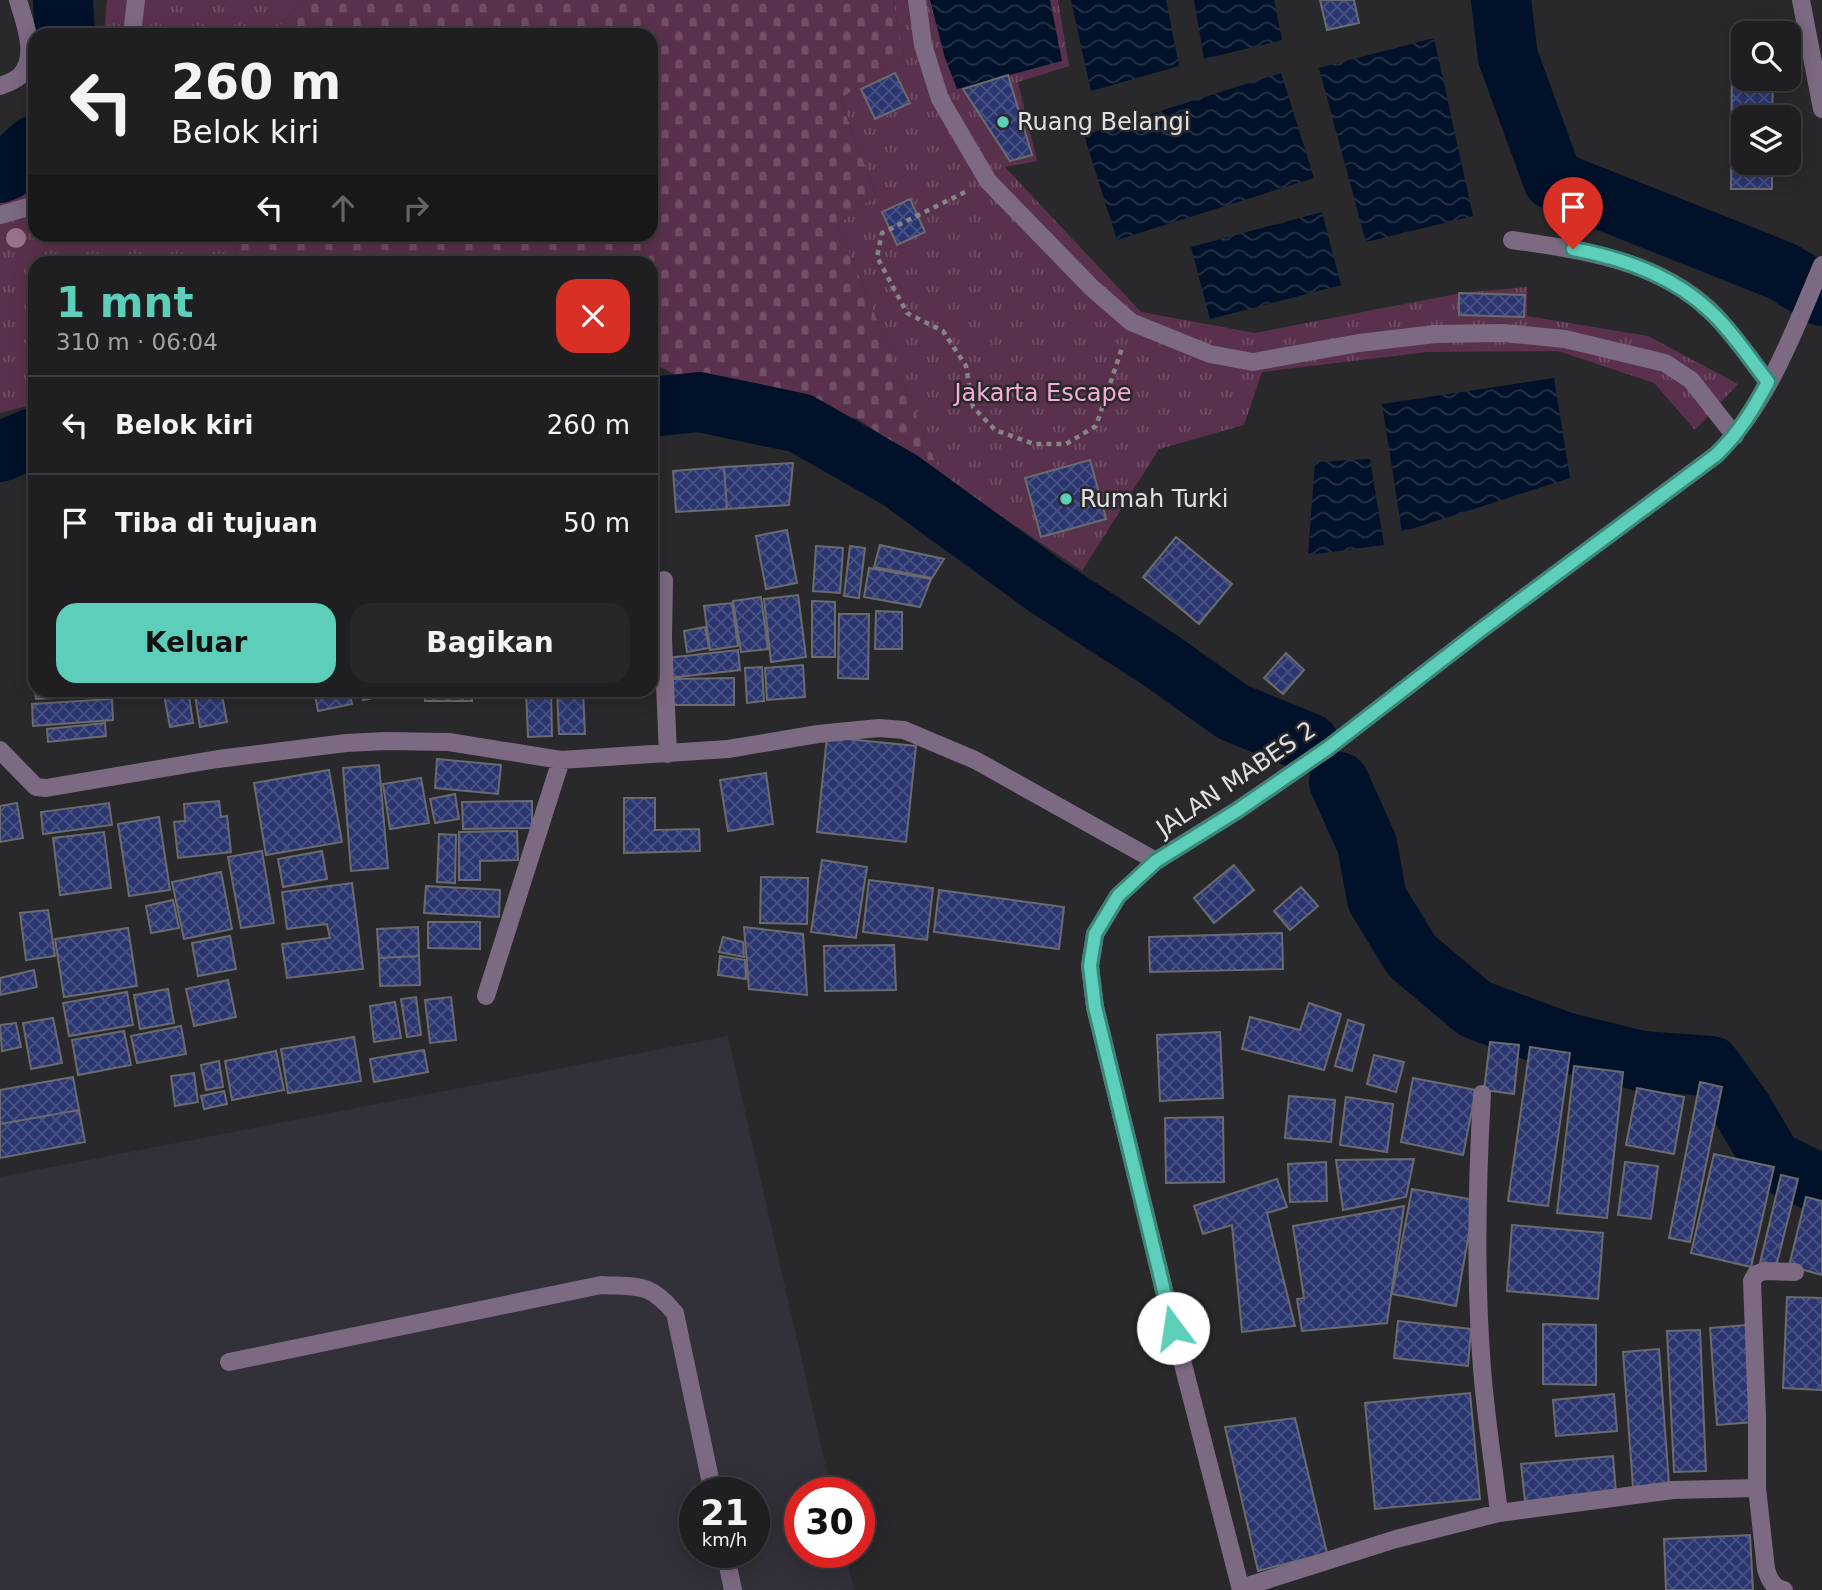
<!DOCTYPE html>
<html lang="id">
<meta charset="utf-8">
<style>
body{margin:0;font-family:"DejaVu Sans",sans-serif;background:#272729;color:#f1f3f6;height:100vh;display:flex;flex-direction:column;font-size:26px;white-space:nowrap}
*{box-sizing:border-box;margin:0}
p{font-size:23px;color:#a1a2a5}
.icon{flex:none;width:38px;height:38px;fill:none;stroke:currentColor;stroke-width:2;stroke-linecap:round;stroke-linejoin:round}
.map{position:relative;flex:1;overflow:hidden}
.details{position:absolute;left:28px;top:256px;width:630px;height:441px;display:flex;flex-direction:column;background:#1f1e20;border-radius:21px;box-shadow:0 4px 18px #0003,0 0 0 2px #3c3c3e}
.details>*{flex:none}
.hud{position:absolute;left:28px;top:28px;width:630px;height:214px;border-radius:21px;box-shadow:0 4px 18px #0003,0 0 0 2px #3c3c3e;background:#1f1e20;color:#f1f3f6;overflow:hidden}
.controls{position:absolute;left:1731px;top:21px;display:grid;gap:14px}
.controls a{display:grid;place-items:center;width:70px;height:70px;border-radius:14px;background:#1f1e20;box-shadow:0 4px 18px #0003,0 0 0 2px #3c3c3e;font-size:35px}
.speed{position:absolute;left:679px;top:1477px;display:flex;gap:14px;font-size:35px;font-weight:700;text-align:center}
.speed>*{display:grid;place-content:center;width:91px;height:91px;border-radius:50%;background:#1f1e20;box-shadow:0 4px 18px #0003,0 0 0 2px #3c3c3e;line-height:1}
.speed small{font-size:18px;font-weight:400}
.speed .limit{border:10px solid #d22;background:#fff;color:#111}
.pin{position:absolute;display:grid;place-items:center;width:60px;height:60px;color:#fff;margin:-72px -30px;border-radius:50% 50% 50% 0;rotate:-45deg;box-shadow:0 0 7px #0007}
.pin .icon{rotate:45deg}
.me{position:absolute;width:77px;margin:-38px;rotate:346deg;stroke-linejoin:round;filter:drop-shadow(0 0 5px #0008)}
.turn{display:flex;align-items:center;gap:24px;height:147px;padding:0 28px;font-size:32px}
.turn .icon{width:91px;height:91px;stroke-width:2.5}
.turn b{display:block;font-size:49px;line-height:60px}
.lanes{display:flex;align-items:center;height:66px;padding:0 28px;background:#0003;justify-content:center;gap:35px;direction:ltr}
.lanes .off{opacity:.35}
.round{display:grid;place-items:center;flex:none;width:74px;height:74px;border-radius:21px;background:#272729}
.head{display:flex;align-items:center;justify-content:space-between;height:119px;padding:0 28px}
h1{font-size:42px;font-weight:800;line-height:52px;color:#5dceb9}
.action{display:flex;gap:14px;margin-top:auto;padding:14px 28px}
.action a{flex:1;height:80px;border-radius:21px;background:#5dceb9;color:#111;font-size:28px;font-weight:800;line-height:80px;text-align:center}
.action a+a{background:#272729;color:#f1f3f6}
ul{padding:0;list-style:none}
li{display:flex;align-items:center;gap:21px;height:98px;padding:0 28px;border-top:2px solid #3c3c3e}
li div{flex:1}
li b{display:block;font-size:26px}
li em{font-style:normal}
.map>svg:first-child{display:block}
.built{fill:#323038;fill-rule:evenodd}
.cemetery{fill:url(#cemetery-stones)}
.park{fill:url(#park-tufts)}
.water{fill:url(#water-waves)}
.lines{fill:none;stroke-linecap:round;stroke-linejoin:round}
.river{stroke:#001129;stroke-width:60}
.building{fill:url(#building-cross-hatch);stroke:#6a6b6e;stroke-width:2}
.path{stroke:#858486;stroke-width:4.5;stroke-dasharray:5 5;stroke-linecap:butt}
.minor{stroke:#7c6982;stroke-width:18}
.tree{fill:#99718b}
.route-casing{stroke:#3c8678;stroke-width:18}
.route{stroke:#5dceb9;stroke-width:12}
.poi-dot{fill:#5dceb9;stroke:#29282a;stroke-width:2.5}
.labels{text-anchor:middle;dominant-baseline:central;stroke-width:5;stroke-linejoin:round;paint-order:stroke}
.poi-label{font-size:24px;fill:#e0dfe1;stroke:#29282a;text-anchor:start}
.park-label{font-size:24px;fill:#f5acdb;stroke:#29282a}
.street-label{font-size:24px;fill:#e0dfe1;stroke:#29282a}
</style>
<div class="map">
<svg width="1822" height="1590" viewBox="0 0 1822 1590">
<defs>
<pattern id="cemetery-stones" width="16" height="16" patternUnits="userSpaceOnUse" patternTransform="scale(1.75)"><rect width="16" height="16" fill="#5a314c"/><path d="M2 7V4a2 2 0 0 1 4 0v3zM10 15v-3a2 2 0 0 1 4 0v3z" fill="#714e66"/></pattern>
<pattern id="park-tufts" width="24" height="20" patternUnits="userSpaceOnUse" patternTransform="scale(1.75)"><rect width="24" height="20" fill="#5a314c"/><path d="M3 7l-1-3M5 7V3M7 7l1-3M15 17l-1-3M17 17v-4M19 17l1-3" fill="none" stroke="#714e66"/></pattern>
<pattern id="water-waves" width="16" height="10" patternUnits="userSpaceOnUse" patternTransform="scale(1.75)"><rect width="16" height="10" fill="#001129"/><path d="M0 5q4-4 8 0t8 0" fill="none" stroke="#253348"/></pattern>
<pattern id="building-cross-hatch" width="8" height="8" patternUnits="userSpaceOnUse" patternTransform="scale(1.75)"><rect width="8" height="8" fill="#2b3670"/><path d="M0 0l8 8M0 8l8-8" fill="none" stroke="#495384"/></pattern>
</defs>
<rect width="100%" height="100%" fill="#29282a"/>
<path class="built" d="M728 1036 832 1493H800V1552H845L854 1590H0V1177ZM695 1493H754V1552H695Z"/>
<path class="cemetery" d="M304 0H893L904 56 840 99 876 195 838 225 941 475 858 419 701 389 651 362V262H238L235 235 651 234V35H271Z"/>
<path class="park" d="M107 0H304L271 35H104Z
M893 0H1058L1069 66 1018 82 1037 161 1005 167 1141 312 1255 333 1461 293 1527 287V316L1648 336 1738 384 1695 430 1654 383 1558 351 1427 352 1262 372 1244 425 1159 449 1082 571 941 475 838 225 876 195 840 99 904 56Z
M35 171V234L235 235 238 262H35V404L0 413V190L18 182Z"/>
<path class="water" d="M930 0H1050L1062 61 957 89 945 58Z
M1071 0H1166L1179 66 1091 91Z
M1194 0H1274L1282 40 1204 59Z
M1434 38 1473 216 1366 242 1319 68Z
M1281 73 1314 178 1117 240 1084 135Z
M1322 212 1341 285 1210 319 1191 247Z
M1554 378 1570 478 1402 532 1382 404Z
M1370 459 1384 545 1308 555 1315 462Z"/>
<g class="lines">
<path class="river" d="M63 0 65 35
M1501 0 1508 57 1553 180 1784 272 1822 296
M0 173 7 170 35 145
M651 407 699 402 800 423 900 480 1047 587 1160 660 1233 712 1309 743
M0 452 35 437
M1339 782 1367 844 1377 899 1412 956 1475 1009 1564 1042 1641 1061 1711 1066 1742 1109 1772 1160 1822 1185"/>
</g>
<path class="building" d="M1320 0H1354L1359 23 1327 30Z
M1732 42H1743V79H1773L1772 117H1743V163H1772V189H1731Z
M895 73 910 103 875 119 861 89Z
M1008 75 1032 155 1010 161 963 89Z
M910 199 925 232 897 245 882 212Z
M1459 293 1525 295 1524 317 1459 315Z
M1090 460 1106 519 1041 537 1025 478Z
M793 463 789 505 727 509 724 467Z
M724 467 727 509 676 512 673 471Z
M787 530 797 583 766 589 756 536Z
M1176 537 1232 584 1199 624 1143 577Z
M880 545 944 559 932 578 874 567Z
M816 546 843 548 840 593 813 591Z
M850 546 865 548 859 598 844 596Z
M869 568 931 579 920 607 864 597Z
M798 595 806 657 771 662 764 599Z
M761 597 768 649 741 652 733 601Z
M812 601 835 602V657H812Z
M732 603 738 646 710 650 704 606Z
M876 611 902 612V649H875Z
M839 614H869L868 679 838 678Z
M705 627 709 648 687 652 684 631Z
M738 650 740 670 669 678 667 658Z
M1286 653 1304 670 1283 694 1264 678Z
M803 665 805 697 767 700 765 668Z
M762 667 764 701 747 703 745 668Z
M734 678V705H673V679Z
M35 690H118V695L36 699Z
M163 690H188L193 723 170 727Z
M194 690H221L227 722 200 727Z
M314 690H349L352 704 318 711Z
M361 690H403L404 692 363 700Z
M425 690H472V701H425Z
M526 690H551L552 736 528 737Z
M557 690H583L585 734H559Z
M112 699 113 720 33 726 32 704Z
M105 723 106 736 48 742 47 729Z
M827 737 916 746 906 842 817 832Z
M437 759 501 765 498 794 435 788Z
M379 765 388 868 351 871 343 768Z
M329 770 342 842 266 855 254 783Z
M766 773 773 824 728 831 720 780Z
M421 778 429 823 390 829 383 784Z
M455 794 459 819 435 823 430 799Z
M624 798H655V830L699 829 700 851 624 853Z
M219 801 221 817 227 816 231 852 178 858 174 822 185 821 184 804Z
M532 801V828L463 829 462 802Z
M17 803 23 838 0 842V806Z
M109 803 112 825 43 834 41 812Z
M159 817 170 890 129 896 118 824Z
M517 831 518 860 480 861V880H459V832Z
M104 832 111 888 60 895 53 838Z
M439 834 456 835 455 883 437 882Z
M262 851 274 923 241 928 228 857Z
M322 851 327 879 283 887 278 859Z
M822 860 867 867 856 938 811 932Z
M1234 865 1254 890 1214 923 1194 898Z
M221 872 232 929 184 939 172 882Z
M761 877 808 878 807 924 760 923Z
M869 880 933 888 927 940 863 932Z
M352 883 363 969 287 978 282 944 330 938 327 924 287 929 282 892Z
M426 886 500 890 499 917 424 913Z
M1301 887 1318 906 1290 930 1274 911Z
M939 890 1064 907 1059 949 934 932Z
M173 900 179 928 151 933 146 906Z
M48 910 55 956 26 960 20 913Z
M428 922H480V949L428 948Z
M418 927 419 956 379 958 377 929Z
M744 927 803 934 807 995 749 989Z
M128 928 137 986 64 997 55 939Z
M1282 933 1283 969 1150 972 1149 937Z
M230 936 236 969 198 976 192 943Z
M723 937 743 942 744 957 719 952Z
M894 945 896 990 825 991 824 946Z
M419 956 420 985 380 986 379 958Z
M720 956 745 960 746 979 718 975Z
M34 970 37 987 0 995V978Z
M228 980 236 1017 194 1026 186 989Z
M168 989 174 1023 140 1029 134 995Z
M127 992 133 1025 69 1036 63 1003Z
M416 997 421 1035 407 1037 401 999Z
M451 997 456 1040 430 1043 425 1000Z
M395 1002 401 1038 374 1042 370 1006Z
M1309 1003 1341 1014 1324 1070 1242 1049 1250 1017 1300 1030Z
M53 1018 62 1063 31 1069 23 1023Z
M1348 1020 1364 1025 1352 1071 1335 1066Z
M16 1023 21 1047 2 1051 0 1025Z
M181 1026 186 1054 137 1063 131 1036Z
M124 1031 131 1065 78 1075 72 1040Z
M1220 1032 1223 1098 1160 1101 1157 1035Z
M354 1037 361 1081 288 1093 281 1049Z
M1490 1042 1519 1045 1514 1094 1484 1090Z
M1530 1047 1570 1053 1548 1206 1508 1201Z
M424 1050 428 1072 374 1082 370 1059Z
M276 1051 284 1090 232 1100 225 1061Z
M1374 1055 1404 1062 1396 1092 1367 1084Z
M219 1061 223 1087 206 1090 201 1065Z
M1574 1066 1623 1072 1607 1218 1557 1213Z
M194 1073 198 1102 175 1106 171 1076Z
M73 1077 79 1110 0 1124V1090Z
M1413 1078 1476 1090 1463 1155 1401 1142Z
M1700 1082 1722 1087 1690 1242 1669 1238Z
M1637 1088 1684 1097 1674 1154 1626 1145Z
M224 1091 227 1104 204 1109 201 1096Z
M1289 1096 1335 1100 1331 1142 1285 1138Z
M1346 1097 1393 1104 1387 1152 1340 1145Z
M79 1110 85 1142 0 1158V1124Z
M1223 1117 1224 1182 1166 1183 1165 1118Z
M1714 1154 1774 1167 1751 1267 1691 1253Z
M1414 1159 1406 1197 1343 1210 1336 1160Z
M1326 1162 1327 1201 1290 1202 1288 1164Z
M1625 1162 1658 1166 1651 1219 1618 1215Z
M1781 1175 1798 1179 1776 1267 1760 1263Z
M1277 1179 1287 1207 1267 1213 1295 1326 1242 1332 1232 1225 1203 1234 1194 1206Z
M1412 1189 1475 1200 1456 1306 1392 1294Z
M1806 1197 1822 1201V1275L1789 1266Z
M1404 1206 1387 1323 1302 1331 1297 1299 1304 1298 1293 1226Z
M1512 1225 1603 1233 1598 1299 1507 1291Z
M1787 1297 1822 1298V1390L1783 1388Z
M1398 1321 1471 1329 1468 1366 1394 1358Z
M1543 1324 1596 1325V1385L1543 1384Z
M1747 1325 1754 1422 1717 1425 1710 1328Z
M1700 1330 1706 1471 1674 1472 1667 1331Z
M1659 1349 1669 1484 1633 1487 1623 1352Z
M1470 1393 1480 1499 1375 1509 1365 1403Z
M1614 1394 1617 1431 1556 1436 1553 1400Z
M1295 1418 1327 1553 1258 1571 1225 1427Z
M1613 1456 1616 1493 1525 1502 1521 1464Z
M1750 1535 1753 1590H1666L1664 1539Z"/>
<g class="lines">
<path class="path" d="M965 192 882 233 877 257 907 313 943 331 966 366 973 407 995 430 1034 444H1066L1096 426 1123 345"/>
<path class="minor" d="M917 0 923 45 940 99 988 181 1092 288 1131 322 1210 354 1253 362 1359 343 1435 334 1504 333 1565 339 1665 363 1691 380 1735 436
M1801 0 1822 109
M132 35 136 0
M0 86C6 84 15 80 20 76 39 56 24 21 18 0
M0 215 35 205
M1512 240C1582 250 1657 260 1711 311 1732 332 1750 359 1768 382
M664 580 663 638 668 754
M0 750 36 787 46 788 218 759 346 743 386 741 449 742 561 760 728 749 818 734 879 728 904 730 975 760 1156 861
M486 996 561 760
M1482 1094C1477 1180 1475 1267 1481 1354 1484 1407 1493 1460 1499 1513
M229 1362 601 1285C639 1287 649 1282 675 1313L713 1493
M1757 1488V1416L1752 1281 1756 1274 1765 1271 1795 1272
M725 1552 733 1590
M1241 1588 1396 1539 1499 1513 1673 1490 1757 1488 1766 1569C1769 1579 1773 1588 1784 1590
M1241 1590 1167 1302 1095 1007 1090 966 1095 934 1118 896 1156 861 1238 810 1328 748 1478 632 1716 455C1768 404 1794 331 1822 265"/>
</g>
<circle class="tree" cx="16" cy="238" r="10"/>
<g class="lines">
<g class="route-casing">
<path id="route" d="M1173 1328 1095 1007 1090 966 1095 934 1118 896 1156 861 1238 810 1328 748 1478 632 1716 455C1739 433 1753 410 1768 382 1750 359 1732 331 1710 311 1672 275 1623 258 1573 249"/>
</g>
<use href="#route" class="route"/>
</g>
<g class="poi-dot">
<circle cx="1003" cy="122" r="7"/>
<circle cx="1066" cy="499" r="7"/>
</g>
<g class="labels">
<g class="poi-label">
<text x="1017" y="122">Ruang Belangi</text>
<text x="1080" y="499">Rumah Turki</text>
</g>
<g class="park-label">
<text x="1043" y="393">Jakarta Escape</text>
</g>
<g class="street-label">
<text transform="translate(1236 779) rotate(-34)">JALAN MABES 2</text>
</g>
</g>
</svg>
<div class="controls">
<a><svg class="icon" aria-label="search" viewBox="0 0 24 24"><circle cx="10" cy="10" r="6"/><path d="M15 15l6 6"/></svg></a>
<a><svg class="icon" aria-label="layers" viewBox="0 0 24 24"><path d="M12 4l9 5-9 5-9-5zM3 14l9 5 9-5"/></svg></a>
</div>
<div class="speed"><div>21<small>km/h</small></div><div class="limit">30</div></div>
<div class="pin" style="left:1573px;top:249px;background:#d93025"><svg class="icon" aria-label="arrive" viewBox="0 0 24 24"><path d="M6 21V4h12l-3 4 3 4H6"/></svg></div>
<svg class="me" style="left:1173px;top:1328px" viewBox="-20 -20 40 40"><circle r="19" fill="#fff"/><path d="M0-13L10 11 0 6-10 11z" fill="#5dceb9"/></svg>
<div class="hud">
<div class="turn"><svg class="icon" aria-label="left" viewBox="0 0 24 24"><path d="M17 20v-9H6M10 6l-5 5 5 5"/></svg><div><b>260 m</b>Belok kiri</div></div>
<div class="lanes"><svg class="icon" aria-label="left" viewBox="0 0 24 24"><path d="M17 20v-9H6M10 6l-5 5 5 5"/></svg><svg class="icon off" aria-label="ahead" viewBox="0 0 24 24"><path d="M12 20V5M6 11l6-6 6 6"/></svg><svg class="icon off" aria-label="right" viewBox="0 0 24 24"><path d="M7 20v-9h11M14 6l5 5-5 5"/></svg></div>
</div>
<section class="details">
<div class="head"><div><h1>1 mnt</h1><p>310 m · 06:04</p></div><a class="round" style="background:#d93025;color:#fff"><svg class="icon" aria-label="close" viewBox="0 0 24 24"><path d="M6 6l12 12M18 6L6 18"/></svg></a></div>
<ul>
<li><svg class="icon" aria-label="left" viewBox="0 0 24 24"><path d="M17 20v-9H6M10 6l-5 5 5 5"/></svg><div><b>Belok kiri</b></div><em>260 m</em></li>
<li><svg class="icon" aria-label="arrive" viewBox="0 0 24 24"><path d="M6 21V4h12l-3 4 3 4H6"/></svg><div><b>Tiba di tujuan</b></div><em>50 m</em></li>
</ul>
<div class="action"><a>Keluar</a><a>Bagikan</a></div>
</section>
</div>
